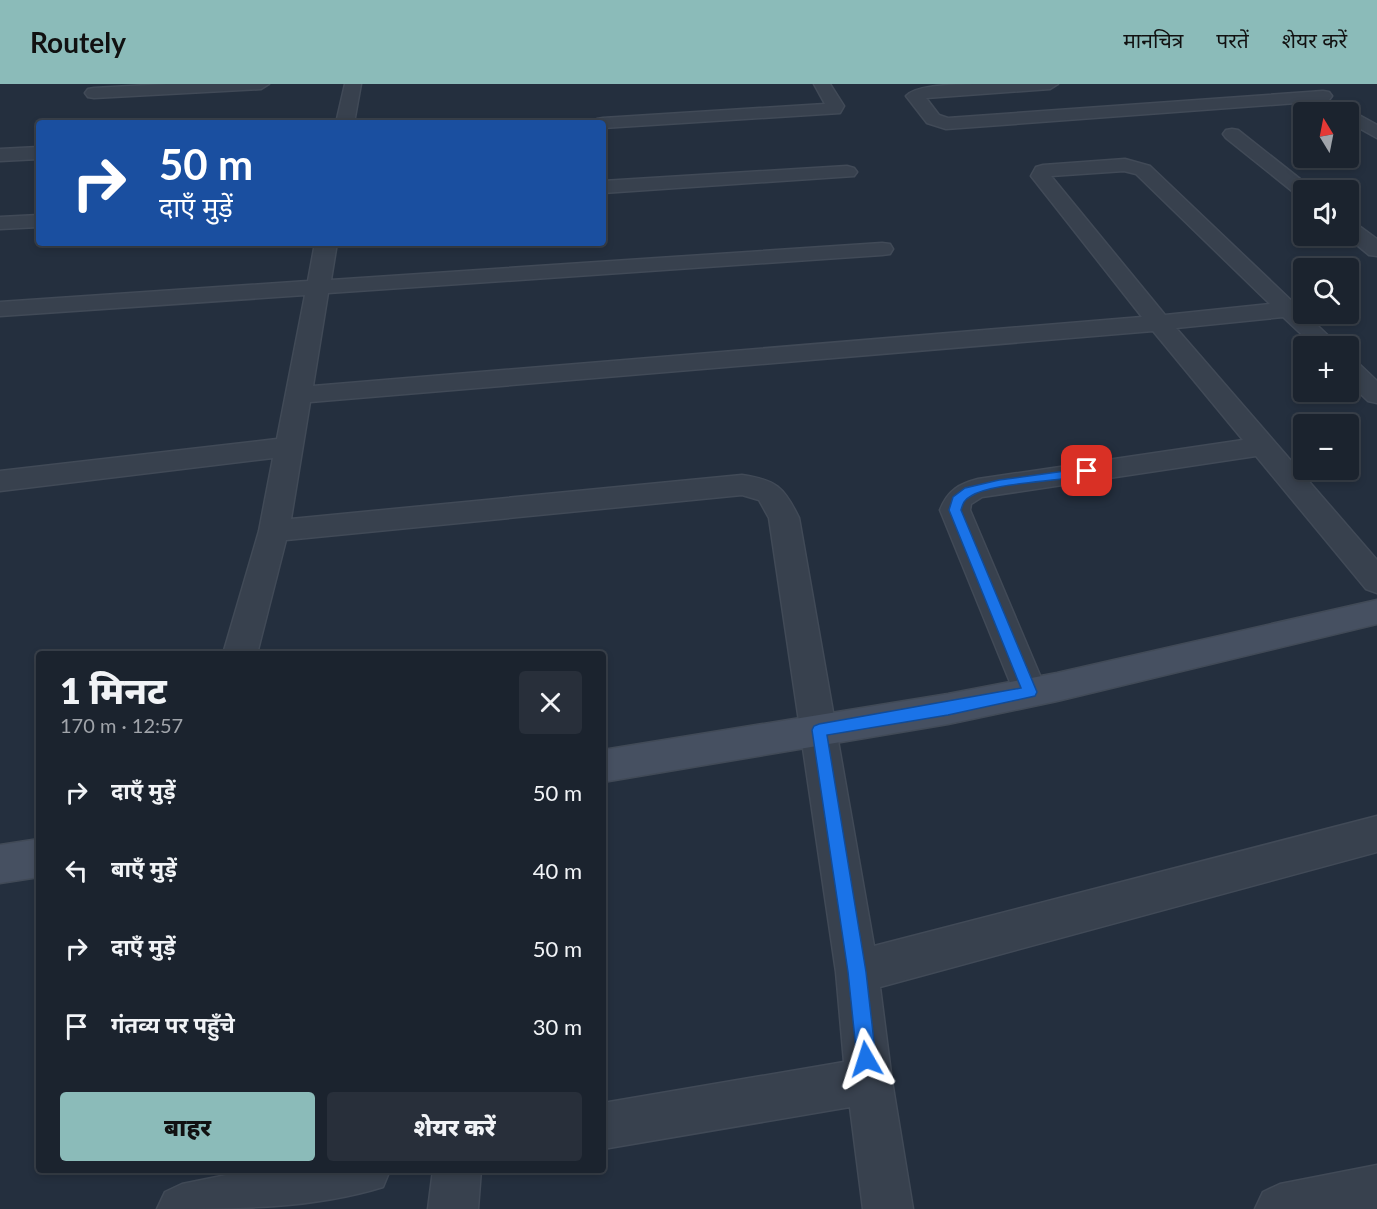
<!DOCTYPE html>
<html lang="hi">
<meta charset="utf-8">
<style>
body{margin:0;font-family:Lato,"Noto Sans Devanagari",sans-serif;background:#282f3a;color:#f1f3f6;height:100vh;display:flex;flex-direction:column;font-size:22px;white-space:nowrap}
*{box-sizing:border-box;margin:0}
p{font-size:20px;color:#a0a4aa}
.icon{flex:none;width:33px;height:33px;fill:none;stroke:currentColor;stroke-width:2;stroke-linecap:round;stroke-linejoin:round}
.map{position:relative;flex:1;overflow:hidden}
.drawer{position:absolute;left:36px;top:567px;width:570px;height:522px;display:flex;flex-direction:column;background:#1b232e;border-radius:6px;box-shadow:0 3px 9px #0003,0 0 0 2px #39404a}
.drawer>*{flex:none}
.banner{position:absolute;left:36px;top:36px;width:570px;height:126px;border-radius:6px;box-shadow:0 3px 9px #0003,0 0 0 2px #39404a;background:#1a4fa0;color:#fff;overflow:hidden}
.needle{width:39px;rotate:350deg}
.fabs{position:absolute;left:1293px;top:18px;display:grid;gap:12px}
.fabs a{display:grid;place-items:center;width:66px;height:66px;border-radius:6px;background:#1b232e;box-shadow:0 3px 9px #0003,0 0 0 2px #39404a;font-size:30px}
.pin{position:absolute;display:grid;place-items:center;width:51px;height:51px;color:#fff;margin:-26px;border-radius:12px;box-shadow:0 3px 9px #0006}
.me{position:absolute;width:66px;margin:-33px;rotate:354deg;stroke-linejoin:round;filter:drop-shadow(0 0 4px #0008)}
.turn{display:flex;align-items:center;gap:21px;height:126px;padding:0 24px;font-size:27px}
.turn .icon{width:78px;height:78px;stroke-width:2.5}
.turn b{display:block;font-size:42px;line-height:51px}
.round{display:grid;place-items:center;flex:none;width:63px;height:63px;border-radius:6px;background:#282f3a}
.summary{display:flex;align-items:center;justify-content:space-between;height:102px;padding:0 24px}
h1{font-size:36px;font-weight:800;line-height:45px}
.cta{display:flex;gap:12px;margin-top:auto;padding:12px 24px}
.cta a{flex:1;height:69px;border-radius:6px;background:#8bbbb9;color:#111;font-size:24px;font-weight:800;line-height:69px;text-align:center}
.cta a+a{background:#282f3a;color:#f1f3f6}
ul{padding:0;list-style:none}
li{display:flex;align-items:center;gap:18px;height:78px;padding:0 24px}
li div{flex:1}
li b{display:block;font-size:22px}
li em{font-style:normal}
header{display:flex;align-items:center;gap:36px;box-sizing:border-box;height:84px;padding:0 30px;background:#8bbbb9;color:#111}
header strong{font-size:28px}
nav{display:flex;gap:33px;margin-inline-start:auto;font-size:21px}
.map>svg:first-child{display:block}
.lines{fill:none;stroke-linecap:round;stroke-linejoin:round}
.street-casing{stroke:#414a57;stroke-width:3}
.secondary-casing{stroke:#414a57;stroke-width:3}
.street{fill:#38414e;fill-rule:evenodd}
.secondary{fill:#465061;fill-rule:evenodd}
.route{fill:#1a73e8;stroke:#114b97;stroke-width:1.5}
</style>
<header>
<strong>Routely</strong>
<nav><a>मानचित्र</a><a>परतें</a><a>शेयर करें</a></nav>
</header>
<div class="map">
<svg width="1377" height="1125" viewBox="0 0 1377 1125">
<rect width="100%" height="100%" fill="#242f3e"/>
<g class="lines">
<g class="street-casing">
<path id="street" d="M167 0H269L261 5 94 14 88 13 85 9 88 5 94 4Z
M345 0H361L354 39H336Z
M814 0H830L844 22 840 29 603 44V39H594L597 35 603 34 825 20Z
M973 0H1058L1050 5 926 14 939 31 948 34 1323 7 1329 8 1332 12 1329 16 1323 17 946 45 927 39 906 12C917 0 957 1 973 0Z
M1348 25 1377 41V54L1348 38V28H1340Z
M1232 45 1238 46 1314 106H1304V113L1297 111 1226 54 1223 50 1226 46Z
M39 63V75L0 77V65Z
M1125 75 1150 82 1339 262H1314L1283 233 1176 244 1377 476V509L1366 505 1256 372 982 413 971 420 970 426 1047 608 1042 618 1030 622 1018 618 940 426C948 406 959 400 978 395L1243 356 1153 247 310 318 291 435 742 391C776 396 784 403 799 434L874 862 1377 732V768L880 903 892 997 913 1125H863L850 1023 603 1065V1019L844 978 836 888 769 434 759 416 742 411 286 456 257 570H223L259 447 273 374 0 407V387L277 355 305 211 0 232V218L308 197 315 159H337L331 196 882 159 890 160 893 165 890 170 882 171 328 209 313 302 1142 233 1031 92 1036 83 1043 81ZM1124 87 1136 90 1270 220 1165 231 1051 92Z
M847 82 854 84 857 88 854 92 603 109V97Z
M39 131V143L0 145V133Z
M1348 137 1355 139 1377 155V172L1369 171 1346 152H1348Z
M1348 276 1357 278 1377 297V319L1368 317 1348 298Z
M1377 1081V1125H1255L1263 1108 1280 1100Z
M251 1086H390L383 1103C312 1125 233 1125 157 1125L165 1108 182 1100Z
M433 1086H481L478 1125H428Z"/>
</g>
<g class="secondary-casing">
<path id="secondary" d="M1377 516V540L1057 617 948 640 603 698V666L948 610 1057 589Z
M39 755V793L0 799V761Z"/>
</g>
<use href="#street" class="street"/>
<use href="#secondary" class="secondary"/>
</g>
<path class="route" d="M1087 384 1093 387 1091 390C1062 398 993 398 971 412 964 416 963 419 961 426L1037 608 1035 612 948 631 827 651 866 888 876 975 873 982 866 984 860 982 857 975 848 888 812 646 814 642 819 640 1021 604 949 426 953 413 965 404 999 396Z"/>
</svg>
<div class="fabs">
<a><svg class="needle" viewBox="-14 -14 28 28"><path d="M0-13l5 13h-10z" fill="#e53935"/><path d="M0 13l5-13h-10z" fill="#a0a4aa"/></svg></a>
<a><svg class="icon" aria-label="sound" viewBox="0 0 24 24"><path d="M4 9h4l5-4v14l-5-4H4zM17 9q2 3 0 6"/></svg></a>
<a><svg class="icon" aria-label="search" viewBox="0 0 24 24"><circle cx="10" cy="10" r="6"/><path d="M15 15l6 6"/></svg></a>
<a>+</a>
<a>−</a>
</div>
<div class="pin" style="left:1087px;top:387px;background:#d93025"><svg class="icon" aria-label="arrive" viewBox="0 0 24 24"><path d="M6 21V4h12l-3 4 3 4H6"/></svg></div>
<svg class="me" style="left:866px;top:975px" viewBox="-20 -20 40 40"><path d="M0-17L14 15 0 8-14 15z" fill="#1a73e8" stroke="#fff" stroke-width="4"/></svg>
<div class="banner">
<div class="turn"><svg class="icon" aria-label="right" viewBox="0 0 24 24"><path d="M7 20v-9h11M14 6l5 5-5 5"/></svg><div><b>50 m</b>दाएँ मुड़ें</div></div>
</div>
<section class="drawer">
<div class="summary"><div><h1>1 मिनट</h1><p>170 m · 12:57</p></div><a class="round"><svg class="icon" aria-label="close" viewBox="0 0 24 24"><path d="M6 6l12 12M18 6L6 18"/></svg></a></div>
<ul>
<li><svg class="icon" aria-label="right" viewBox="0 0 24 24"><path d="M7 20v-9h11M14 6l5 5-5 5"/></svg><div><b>दाएँ मुड़ें</b></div><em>50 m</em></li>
<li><svg class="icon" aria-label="left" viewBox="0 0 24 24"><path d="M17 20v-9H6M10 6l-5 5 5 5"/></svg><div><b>बाएँ मुड़ें</b></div><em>40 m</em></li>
<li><svg class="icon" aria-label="right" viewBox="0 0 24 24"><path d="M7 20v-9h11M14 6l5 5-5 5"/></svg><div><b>दाएँ मुड़ें</b></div><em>50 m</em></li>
<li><svg class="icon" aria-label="arrive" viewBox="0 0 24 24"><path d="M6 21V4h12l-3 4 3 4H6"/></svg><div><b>गंतव्य पर पहुँचे</b></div><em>30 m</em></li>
</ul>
<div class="cta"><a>बाहर</a><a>शेयर करें</a></div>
</section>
</div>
